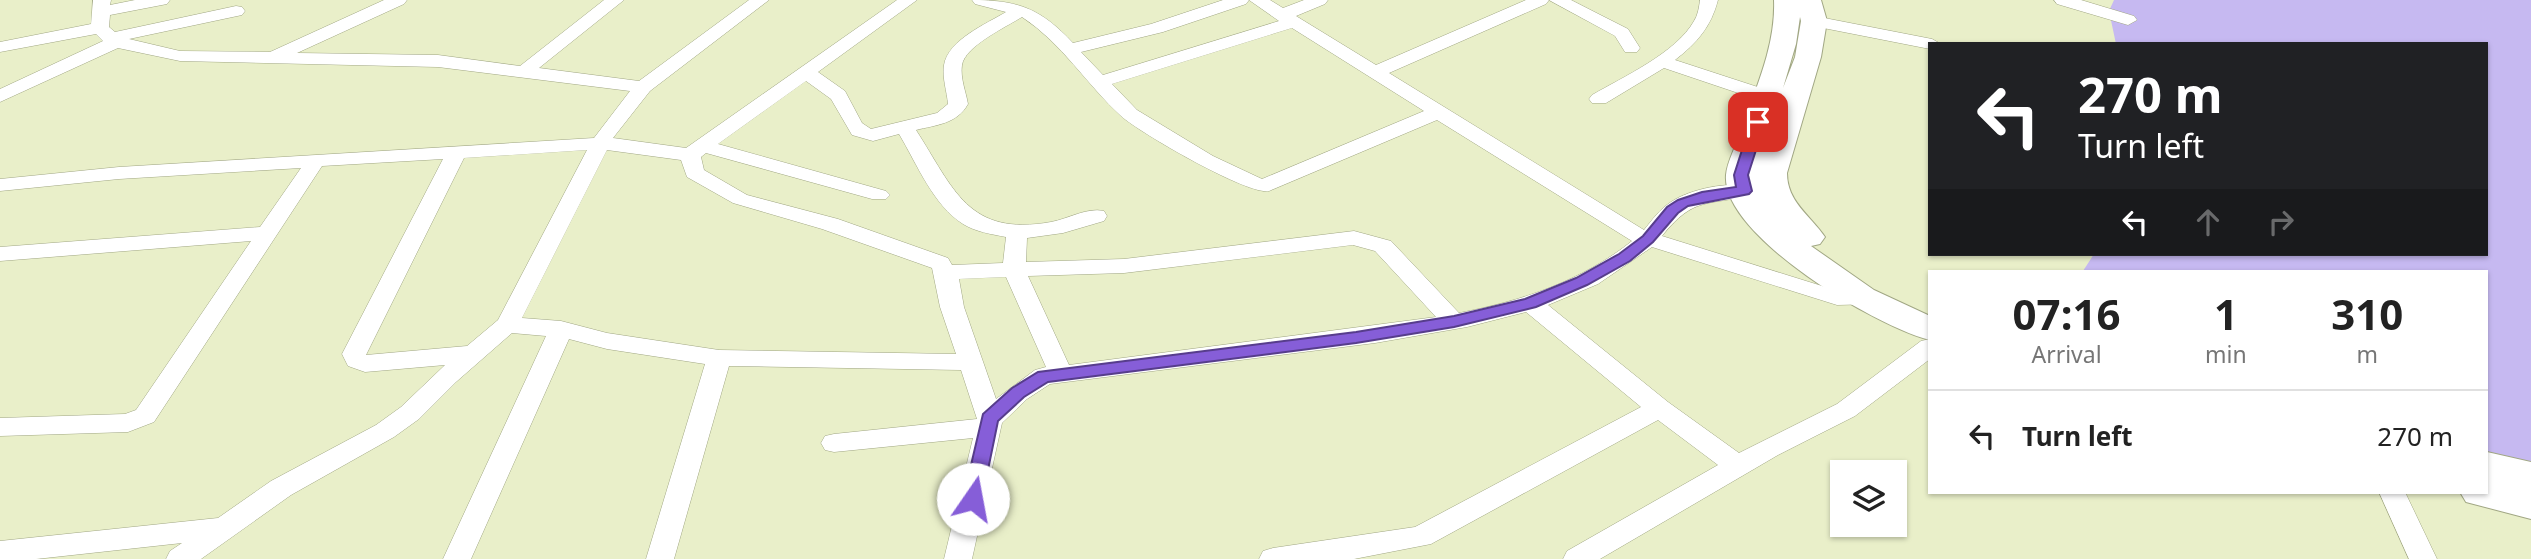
<!DOCTYPE html>
<style>
body{margin:0;font-family:"Noto Sans",sans-serif;background:#f2f2f2;color:#222;height:100vh;display:flex;flex-direction:column;font-size:26px;white-space:nowrap}
*{box-sizing:border-box;margin:0}
p{font-size:23px;color:#767676}
.icon{flex:none;width:38px;height:38px;fill:none;stroke:currentColor;stroke-width:2;stroke-linecap:round;stroke-linejoin:round}
.map{position:relative;flex:1;overflow:hidden}
.panel{position:absolute;left:1928px;top:270px;width:560px;height:224px;display:flex;flex-direction:column;background:#fff;border-radius:0px;box-shadow:0 2px 5px #0004}
.panel>*{flex:none}
.banner{position:absolute;left:1928px;top:42px;width:560px;height:214px;border-radius:0px;box-shadow:0 2px 5px #0004;background:#202124;color:#fff;overflow:hidden}
.controls{position:absolute;left:1830px;top:460px;display:grid;gap:14px}
.controls a{display:grid;place-items:center;width:77px;height:77px;border-radius:0px;background:#fff;box-shadow:0 2px 5px #0004;font-size:35px}
.pin{position:absolute;display:grid;place-items:center;width:60px;height:60px;color:#fff;margin:-30px;border-radius:14px;box-shadow:0 4px 10px #0006}
.me{position:absolute;width:77px;margin:-38px;rotate:12deg;stroke-linejoin:round;filter:drop-shadow(0 0 5px #0008)}
.turn{display:flex;align-items:center;gap:24px;height:147px;padding:0 35px;font-size:32px}
.turn .icon{width:91px;height:91px;stroke-width:2.5}
.turn b{display:block;font-size:49px;line-height:60px}
.lanes{display:flex;align-items:center;height:66px;padding:0 35px;background:#0003;justify-content:center;gap:35px;direction:ltr}
.lanes .off{opacity:.35}
.eta{display:flex;justify-content:space-evenly;align-items:center;height:119px;text-align:center}
.eta b{font-size:42px;font-weight:700;line-height:49px}
ul{padding:0;list-style:none}
li{display:flex;align-items:center;gap:21px;height:91px;padding:0 35px;border-top:2px solid #e0e0e0}
li div{flex:1}
li b{display:block;font-size:26px}
li em{font-style:normal}
.map>svg:first-child{display:block}
.water{fill:#c6b9f1}
.lines{fill:none;stroke-linecap:round;stroke-linejoin:round}
.minor-casing{stroke:#a1a784;stroke-width:1}
.highway-casing{stroke:#a1a784;stroke-width:2}
.minor{fill:#fff;fill-rule:evenodd}
.highway{fill:#fff;fill-rule:evenodd}
.route{fill:#865ed8;stroke:#573d8c;stroke-width:2}
</style>
<div class="map">
<svg width="2531" height="559" viewBox="0 0 2531 559">
<rect width="100%" height="100%" fill="#e9efc9"/>
<path class="water" d="M2114 0H2531V465L2487 454V271H2083L2094 254H2487V44H2116L2109 11Z"/>
<g class="lines">
<g class="minor-casing">
<path id="minor" d="M93 0H111L110 5 135 0H170L167 4 110 15 109 27 115 32 236 6 242 7 245 11 242 15 129 39 180 51 270 52 384 0H407L404 4 297 53 438 55 520 66 604 0H624L539 68 639 81 749 0H769L650 91 613 138 686 148 897 0H917L818 72 845 91 862 123 871 129 937 113 948 104C947 92 942 78 944 65 948 40 986 24 1006 12L975 4 972 0C1019 0 1041 9 1073 43L1151 24 1223 0H1249L1246 4 1163 32 1081 52 1103 75 1279 21 1249 0H1270L1283 8 1304 0H1328L1325 4 1296 16 1376 65 1526 0H1549L1546 4 1389 73 1644 230C1652 220 1660 209 1671 202 1690 189 1729 181 1751 187L1754 191 1751 195C1707 206 1694 196 1662 236L1838 291 1872 294 1876 299 1872 304 1837 305 1652 247 1598 284 1548 305 1668 402 1739 453 1837 404 1921 341 1930 339V359L1855 416 1778 455 1600 559H1563L1567 551 1718 465 1658 420 1431 544 1354 559H1259L1263 551 1273 548 1415 527 1641 407 1526 312 1467 327 1375 343 1050 384 1027 399 1002 423 972 559H944L973 438 834 452 825 450 821 443 825 436 834 434 977 419 961 370 729 366 674 559H646L705 364 607 349 569 339 471 559H443L546 336 512 333 456 382 419 419 394 437 291 495 201 559H166L170 551 182 543 36 559H0V541L218 518 271 481 376 425 401 407 445 365 365 372 348 366 342 354 443 159 322 166 154 422 128 432 0 436V418L125 414 136 410 251 241 0 261V247L260 227 301 168 119 179 0 191V179L119 167 594 138 630 91 438 67 180 61 118 48 0 102V89L103 41 96 34 0 52V42L91 24ZM1022 17C1062 43 1087 85 1121 116 1140 133 1249 196 1269 191L1437 120 1632 241C1582 281 1522 301 1459 313L1391 241 1354 231 1124 259 1026 262 1027 238 1063 233 1104 221 1107 216 1104 211C1087 207 1068 219 1051 222 968 237 954 189 916 130 936 125 957 124 968 104 966 92 960 78 962 65 965 46 1006 27 1022 17ZM1292 28 1424 111 1262 179 1213 156 1137 110 1112 84ZM806 81 831 99 852 135 873 141 899 134C917 164 933 205 963 224 976 232 991 234 1006 237L1003 263 952 265 948 258 838 219 747 195 704 170 701 157 706 153 872 199H886L890 195 886 191 718 144ZM587 150 498 320 467 346 366 355 464 158ZM607 150 681 160 687 177 733 203 822 229 932 268 940 307 956 354 719 350 607 333 561 321 522 318ZM1353 245 1375 251 1436 317 1069 365 1028 276 1124 273ZM1006 277 1046 367 1035 370 996 399 964 307 959 279Z
M1549 0H1571L1628 29 1640 48 1637 52H1625L1615 36Z
M1700 0H1718C1711 27 1697 43 1675 60L1773 92 1776 96 1773 100H1759L1664 68 1606 103H1592L1589 99 1592 95C1623 77 1676 53 1694 21 1698 15 1699 7 1700 0Z
M2054 0H2081L2134 16 2137 20 2128 25 2057 4Z
M1814 16 1932 39 1941 44H1930V49L1808 25 1805 21 1808 17Z
M2379 492H2405L2437 559H2409Z"/>
</g>
<g class="highway-casing">
<path id="highway" d="M1774 0H1821L1827 21 1821 57 1787 173C1787 202 1810 215 1825 237L1820 244 1811 246 1874 290 1930 316V340C1879 328 1721 236 1726 175 1727 163 1734 150 1738 139 1753 94 1776 48 1774 0ZM1800 17 1801 21 1795 57 1783 88 1796 44Z
M2487 452 2531 462V519L2466 502 2460 492H2487Z"/>
</g>
<use href="#minor" class="minor"/>
<use href="#highway" class="highway"/>
</g>
<path class="route" d="M1758 118 1765 122 1748 175 1752 191 1749 194 1688 206 1678 213 1653 242 1630 261 1587 285 1536 307 1454 327 1356 343 1048 382 1024 397 998 421 982 499 980 504H966L963 499 983 414 1012 388 1038 372 1356 332 1454 316 1525 299 1576 278 1619 254 1643 236 1667 207 1678 200 1702 192 1736 187 1734 175 1751 122Z"/>
</svg>
<div class="controls">
<a><svg class="icon" aria-label="layers" viewBox="0 0 24 24"><path d="M12 4l9 5-9 5-9-5zM3 14l9 5 9-5"/></svg></a>
</div>
<div class="pin" style="left:1758px;top:122px;background:#d93025"><svg class="icon" aria-label="arrive" viewBox="0 0 24 24"><path d="M6 21V4h12l-3 4 3 4H6"/></svg></div>
<svg class="me" style="left:973px;top:499px" viewBox="-20 -20 40 40"><circle r="19" fill="#fff"/><path d="M0-13L10 11 0 6-10 11z" fill="#865ed8"/></svg>
<div class="banner">
<div class="turn"><svg class="icon" aria-label="left" viewBox="0 0 24 24"><path d="M17 20v-9H6M10 6l-5 5 5 5"/></svg><div><b>270 m</b>Turn left</div></div>
<div class="lanes"><svg class="icon" aria-label="left" viewBox="0 0 24 24"><path d="M17 20v-9H6M10 6l-5 5 5 5"/></svg><svg class="icon off" aria-label="ahead" viewBox="0 0 24 24"><path d="M12 20V5M6 11l6-6 6 6"/></svg><svg class="icon off" aria-label="right" viewBox="0 0 24 24"><path d="M7 20v-9h11M14 6l5 5-5 5"/></svg></div>
</div>
<section class="panel">
<div class="eta">
<div><b>07:16</b><p>Arrival</p></div>
<div><b>1</b><p>min</p></div>
<div><b>310</b><p>m</p></div>
</div>
<ul>
<li><svg class="icon" aria-label="left" viewBox="0 0 24 24"><path d="M17 20v-9H6M10 6l-5 5 5 5"/></svg><div><b>Turn left</b></div><em>270 m</em></li>
</ul>
</section>
</div>
